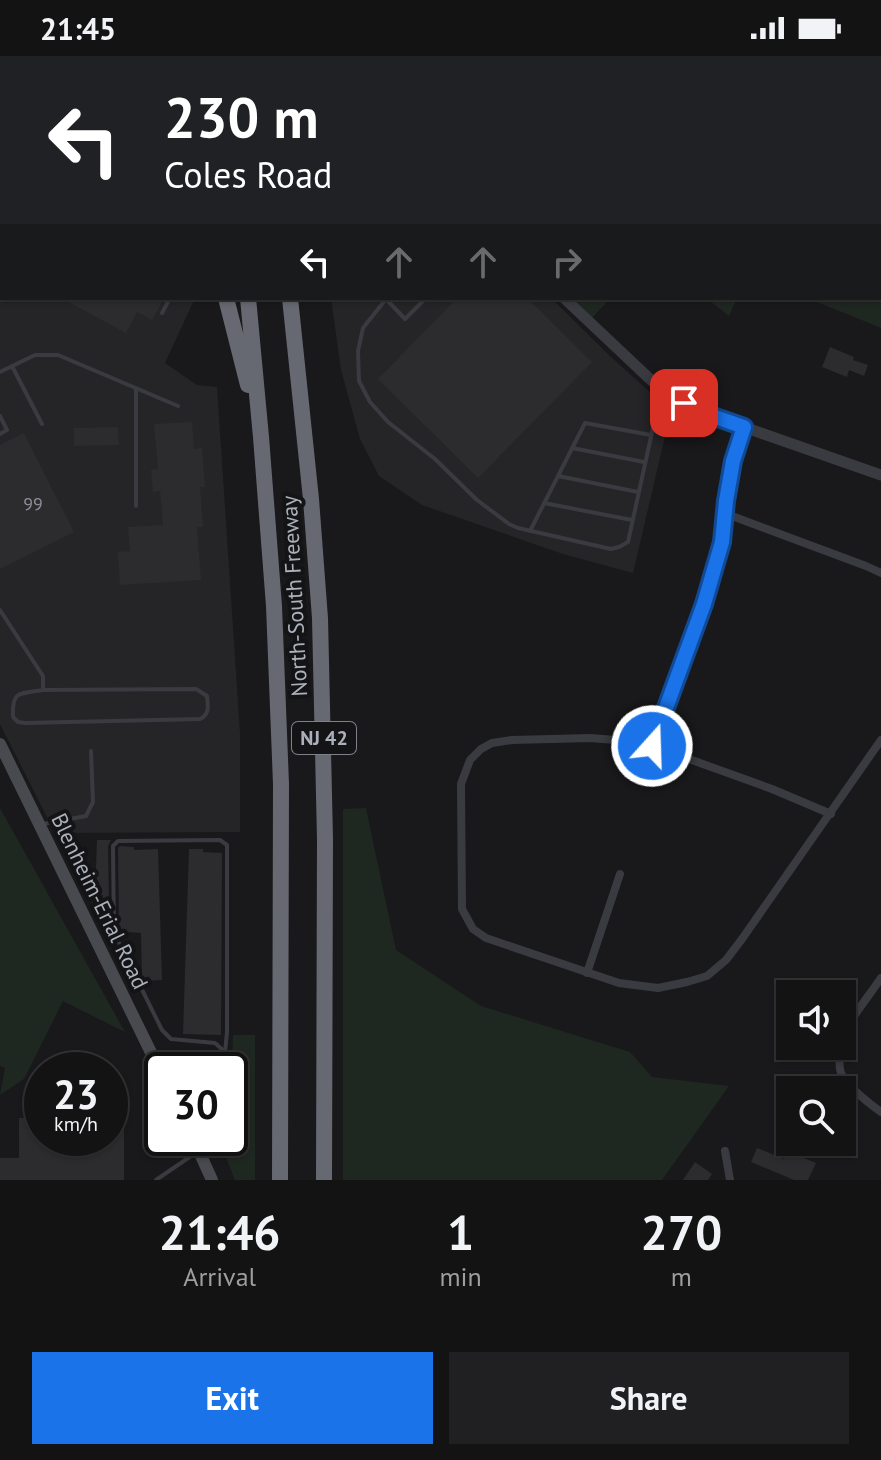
<!DOCTYPE html>
<style>
body{margin:0;font-family:"PT Sans",sans-serif;background:#202022;color:#f1f3f6;height:100vh;display:flex;flex-direction:column;font-size:30px;white-space:nowrap}
*{box-sizing:border-box;margin:0}
p{font-size:26px;color:#9d9ea0}
.icon{flex:none;width:44px;height:44px;fill:none;stroke:currentColor;stroke-width:2;stroke-linecap:round;stroke-linejoin:round}
.map{position:relative;height:1124px;overflow:hidden}
.details{display:flex;flex-direction:column;background:#131314;flex:1}
.details>*{flex:none}
.top-card{position:absolute;left:0px;top:0px;width:882px;height:244px;box-shadow:0 2px 6px #0004,0 0 0 2px #323234;background:#202124;color:#fff;overflow:hidden}
.buttons{position:absolute;left:776px;top:924px;display:grid;gap:16px}
.buttons a{display:grid;place-items:center;width:80px;height:80px;border-radius:0px;background:#131314;box-shadow:0 2px 6px #0004,0 0 0 2px #323234;font-size:40px}
.speed{position:absolute;left:24px;top:996px;display:flex;gap:16px;font-size:40px;font-weight:700;text-align:center}
.speed>*{display:grid;place-content:center;width:104px;height:104px;border-radius:50%;background:#131314;box-shadow:0 2px 6px #0004,0 0 0 2px #323234;line-height:1}
.speed small{font-size:20px;font-weight:400}
.speed .limit{border:4px solid #111;border-radius:12px;background:#fff;color:#111}
.pin{position:absolute;display:grid;place-items:center;width:68px;height:68px;color:#fff;margin:-34px;border-radius:16px;box-shadow:0 4px 12px #0006}
.me{position:absolute;width:88px;margin:-44px;rotate:20deg;stroke-linejoin:round;filter:drop-shadow(0 0 6px #0008)}
.turn{display:flex;align-items:center;gap:28px;height:168px;padding:0 32px;font-size:36px}
.turn .icon{width:104px;height:104px;stroke-width:2.5}
.turn b{display:block;font-size:56px;line-height:68px}
.lanes{display:flex;align-items:center;height:76px;padding:0 32px;background:#0003;justify-content:center;gap:40px;direction:ltr}
.lanes .off{opacity:.35}
.eta{display:flex;justify-content:space-evenly;align-items:center;height:136px;text-align:center}
.eta b{font-size:48px;font-weight:800;line-height:56px}
.cta{display:flex;gap:16px;margin-top:auto;padding:16px 32px}
.cta a{flex:1;height:92px;border-radius:0px;background:#1a73e8;color:#fff;font-size:32px;font-weight:800;line-height:92px;text-align:center}
.cta a+a{background:#202022;color:#f1f3f6}
.status{display:flex;justify-content:space-between;align-items:center;height:56px;padding:0 40px;background:#131314;direction:ltr}
.status svg{height:22px;fill:currentColor}
.map>svg:first-child{display:block}
.built{fill:#252528}
.green{fill:#1f2721}
.building{fill:#2c2c2f}
.lines{fill:none;stroke-linecap:round;stroke-linejoin:round}
.service{stroke:#3a3b40;stroke-width:4}
.minor{stroke:#3a3b40;stroke-width:8}
.tertiary{stroke:#3a3b40;stroke-width:11}
.secondary{stroke:#484a50;stroke-width:12}
.motorway{stroke:#666971;stroke-width:16}
.route-casing{stroke:#114b97;stroke-width:20}
.route{stroke:#1a73e8;stroke-width:14}
.labels{text-anchor:middle;dominant-baseline:central;stroke-width:8;stroke-linejoin:round;paint-order:stroke}
.number-label{font-size:18px;fill:#8b8e97}
.shield{fill:#141416;stroke:#7e818a;stroke-width:2}
.shield-label{font-size:20px;font-weight:bold;fill:#acb0bb}
.street-label{font-size:22px;fill:#acb0bb;stroke:#141416}
</style>
<div class="status"><b>21:45</b><svg viewBox="0 0 49 12"><path d="M0 12V9h3v3zM5 12V6h3v6zM10 12V3h3v9zM15 12V0h3v12zM26 1h20v11H26zM47 4h2v5h-2z"/></svg></div>
<div class="map">
<svg width="881" height="1124" viewBox="0 0 881 1124">
<rect width="100%" height="100%" fill="#19191b"/>
<path class="built" d="M2 125V242H195L165 307 197 329 217 331 240 677V776L55 777 0 668V128Z
M331 242H551L611 301 671 355 633 517 563 498 422 449 379 420 360 383 341 314Z"/>
<path class="green" d="M0 0H91L90 2H2V125L0 128Z
M577 0H869L872 2H580Z
M881 148V272L817 246 820 242H880Z
M564 242H611L588 266Z
M706 242H737L729 260Z
M0 752 125 976 63 945 24 1023 0 1039 5 1012 0 1010Z
M366 752 396 894 481 950 630 996 652 1021 729 1030 662 1124H343V753Z
M233 979H255V1124H235L227 1104 228 1082H230Z"/>
<path class="building" d="M61 242H164L152 264 137 256 126 277Z
M457 242H527L592 306 478 422 378 323Z
M830 291 854 301 853 304 868 309 864 320 849 314 847 321 822 311Z
M192 366 194 393 202 392 205 431H200L203 471H197L201 524 120 529 118 496 130 495 128 471 163 469 160 435 153 436 151 414 158 413 154 368Z
M118 371 119 389 74 390V372Z
M24 377 74 476 0 513V389Z
M97 784H111L108 790 109 852H103V839H95Z
M120 790 134 791V794L158 793 162 924 143 925 142 923 141 877 119 875 118 792Z
M189 793H203V796L222 797 221 979 183 978Z
M19 1062H42V1082H110V1062H124V1124H0V1102H19Z
M757 1092 784 1103 787 1095 816 1107 808 1124H794L751 1106Z
M695 1106 712 1118 708 1124H683Z"/>
<g class="lines">
<path class="service" d="M386 243 363 272 358 295 359 325 370 346 388 366 435 403 477 444 509 468 518 472 611 493 619 491 628 486 661 335
M387 244 405 263 426 242
M162 257 170 242
M12 310 42 368
M0 316 35 299H58L178 350
M0 360 7 374 0 378
M572 392 644 406
M558 420 638 436
M544 447 632 464
M136 450V332
M530 475 585 367 651 379
M0 554 43 620V634
M196 633 207 640C208 650 210 658 200 663L25 667 18 666 13 661C12 634 19 638 43 634Z
M43 768 86 760 93 746 91 695
M225 996 227 976V789L220 784 118 785 113 790 114 876 116 881 162 974 171 983 215 987 225 996V1014
M156 1124 197 1096"/>
<path class="minor" d="M876 0H877
M99 2 100 0
M441 2 442 0
M724 457 866 510 881 517
M652 690 704 548 722 486 726 445 733 405 744 371
M831 758 772 733 642 686 590 682 512 684 492 687 481 693 470 704 461 728 462 853 473 873 486 882 619 927 658 932 687 926 707 920 726 904 742 883 881 684
M587 917 620 818
M842 988C847 964 868 942 881 922
M842 990C840 998 838 1009 841 1017 847 1030 870 1048 881 1056
M725 1095 730 1124"/>
<path class="tertiary" d="M564 242 652 325 667 337 701 356 881 419"/>
<path class="secondary" d="M0 688 162 1019
M193 1082 212 1124"/>
<path class="motorway" d="M157 0 158 2
M208 0 209 2
M257 0 258 2
M177 2 179 0
M360 2V0
M226 242 248 329
M248 242 261 381 274 550 281 728 280 1124
M290 242 311 443 320 562 325 783 324 1124"/>
</g>
<g class="lines">
<g class="route-casing">
<path id="route" d="M652 690 704 548 722 486 726 445 733 405 744 371 701 356 684 347"/>
</g>
<use href="#route" class="route"/>
</g>
<g class="labels">
<g class="number-label">
<text x="33" y="447">99</text>
</g>
<rect class="shield" x="292" y="666" width="64" height="32" rx="6"/>
<g class="shield-label">
<text x="324" y="682">NJ 42</text>
</g>
<g class="street-label">
<text transform="translate(294 540) rotate(-93)">North-South Freeway</text>
<text transform="translate(100 845) rotate(64)">Blenheim-Erial Road</text>
</g>
</g>
</svg>
<div class="buttons">
<a><svg class="icon" aria-label="sound" viewBox="0 0 24 24"><path d="M4 9h4l5-4v14l-5-4H4zM17 9q2 3 0 6"/></svg></a>
<a><svg class="icon" aria-label="search" viewBox="0 0 24 24"><circle cx="10" cy="10" r="6"/><path d="M15 15l6 6"/></svg></a>
</div>
<div class="speed"><div>23<small>km/h</small></div><div class="limit">30</div></div>
<div class="pin" style="left:684px;top:347px;background:#d93025"><svg class="icon" aria-label="arrive" viewBox="0 0 24 24"><path d="M6 21V4h12l-3 4 3 4H6"/></svg></div>
<svg class="me" style="left:652px;top:690px" viewBox="-20 -20 40 40"><circle r="17" fill="#1a73e8" stroke="#fff" stroke-width="3"/><path d="M0-11L8 9 0 5-8 9z" fill="#fff"/></svg>
<div class="top-card">
<div class="turn"><svg class="icon" aria-label="left" viewBox="0 0 24 24"><path d="M17 20v-9H6M10 6l-5 5 5 5"/></svg><div><b>230 m</b>Coles Road</div></div>
<div class="lanes"><svg class="icon" aria-label="left" viewBox="0 0 24 24"><path d="M17 20v-9H6M10 6l-5 5 5 5"/></svg><svg class="icon off" aria-label="ahead" viewBox="0 0 24 24"><path d="M12 20V5M6 11l6-6 6 6"/></svg><svg class="icon off" aria-label="ahead" viewBox="0 0 24 24"><path d="M12 20V5M6 11l6-6 6 6"/></svg><svg class="icon off" aria-label="right" viewBox="0 0 24 24"><path d="M7 20v-9h11M14 6l5 5-5 5"/></svg></div>
</div>
</div>
<section class="details">
<div class="eta">
<div><b>21:46</b><p>Arrival</p></div>
<div><b>1</b><p>min</p></div>
<div><b>270</b><p>m</p></div>
</div>
<div class="cta"><a>Exit</a><a>Share</a></div>
</section>
